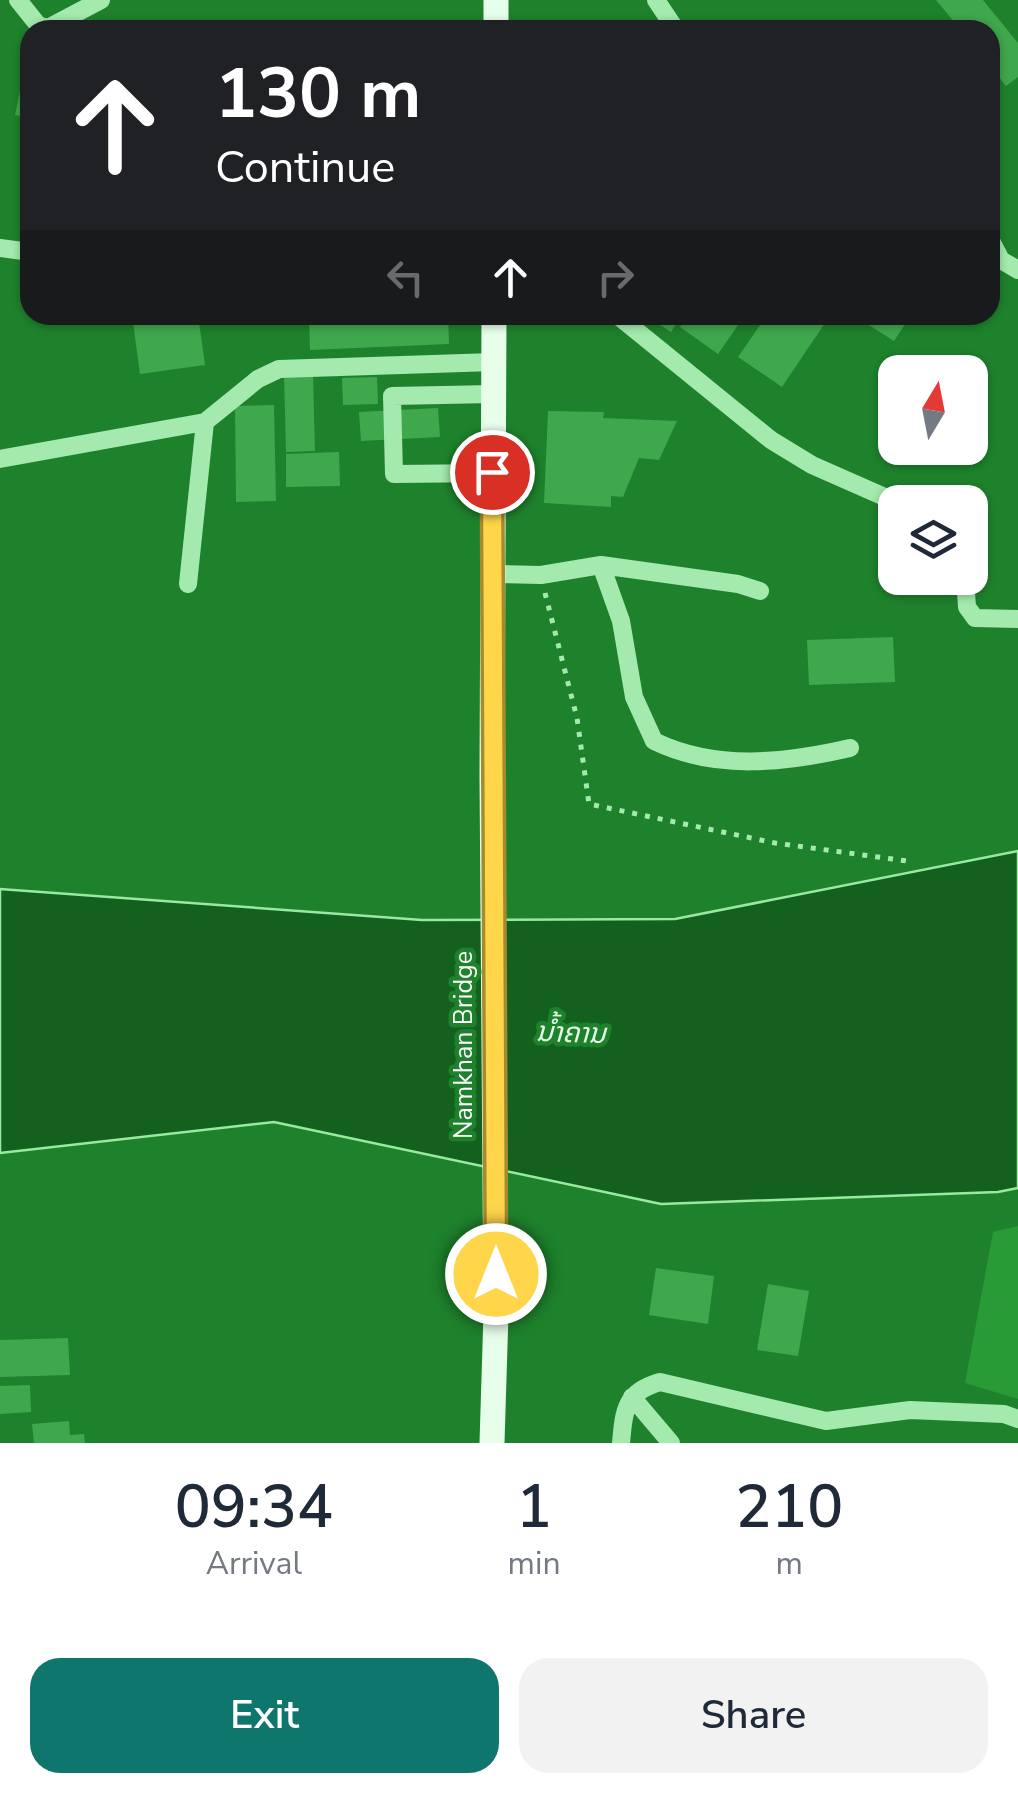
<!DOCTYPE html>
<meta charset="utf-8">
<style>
body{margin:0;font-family:"Nunito Sans","Noto Sans Lao",sans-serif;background:#f2f2f3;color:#1f2937;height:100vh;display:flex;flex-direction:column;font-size:38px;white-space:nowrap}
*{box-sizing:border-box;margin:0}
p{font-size:32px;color:#747a83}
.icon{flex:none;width:55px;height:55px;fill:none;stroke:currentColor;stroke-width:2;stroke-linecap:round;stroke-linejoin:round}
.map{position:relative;height:1443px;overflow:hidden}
.side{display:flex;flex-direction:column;background:#fff;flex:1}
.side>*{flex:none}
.banner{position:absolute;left:20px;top:20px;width:980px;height:305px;border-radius:30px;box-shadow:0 2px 8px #0004;background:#202124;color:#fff;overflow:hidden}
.needle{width:65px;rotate:10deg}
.tools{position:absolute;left:878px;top:355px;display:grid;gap:20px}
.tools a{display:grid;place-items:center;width:110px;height:110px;border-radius:20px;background:#fff;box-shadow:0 2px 8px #0004;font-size:50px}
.pin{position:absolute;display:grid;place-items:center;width:85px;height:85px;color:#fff;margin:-42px;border:5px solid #fff;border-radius:50%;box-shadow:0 2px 10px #0007}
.me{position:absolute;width:110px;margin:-55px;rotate:0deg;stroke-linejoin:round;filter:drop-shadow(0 0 8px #0008)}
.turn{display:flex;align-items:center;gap:35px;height:210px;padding:0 30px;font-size:45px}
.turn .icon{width:130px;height:130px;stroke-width:2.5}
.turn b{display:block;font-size:70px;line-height:85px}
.lanes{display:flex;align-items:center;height:95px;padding:0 30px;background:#0003;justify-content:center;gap:50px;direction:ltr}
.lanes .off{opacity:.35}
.eta{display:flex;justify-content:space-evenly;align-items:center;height:170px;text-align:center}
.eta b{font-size:60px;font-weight:600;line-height:70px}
.button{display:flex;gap:20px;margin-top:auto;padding:20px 30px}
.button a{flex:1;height:115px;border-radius:30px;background:#0f766e;color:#fff;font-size:40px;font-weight:600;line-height:115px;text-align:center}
.button a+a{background:#f2f2f3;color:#1f2937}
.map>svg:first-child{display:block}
.green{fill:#289a36}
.water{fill:#14611f;stroke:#98eaa1;stroke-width:2.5}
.building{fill:#3fa74c}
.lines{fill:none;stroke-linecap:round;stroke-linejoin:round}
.path{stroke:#a4e9ad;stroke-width:5;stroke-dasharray:5 8;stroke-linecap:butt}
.minor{stroke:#a4e9ad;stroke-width:18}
.major{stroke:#e7feeb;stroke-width:25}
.route-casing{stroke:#a68a30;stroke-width:25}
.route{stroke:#ffd54a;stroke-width:18}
.labels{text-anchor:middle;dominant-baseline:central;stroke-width:9;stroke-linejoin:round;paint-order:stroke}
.street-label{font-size:25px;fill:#fff;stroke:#1e822c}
.water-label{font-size:28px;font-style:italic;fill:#e7fbe9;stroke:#1e822c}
</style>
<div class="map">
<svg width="1018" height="1443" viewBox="0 0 1018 1443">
<rect width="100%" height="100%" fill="#1e822c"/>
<path class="green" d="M1018 1226V1399L965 1383 993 1232Z"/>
<path class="water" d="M1018 851V1188L998 1192 661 1204 274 1122 0 1153V889L422 920 675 919Z"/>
<path class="building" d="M936 0H983L1018 43V77L1006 86 990 66V30H961Z
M23 77 30 78V118L15 115Z
M132 315H198L205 365 140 374Z
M309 315H448L449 344 310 350Z
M644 315H682L671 332Z
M688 315H745L718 354 680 327Z
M767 315H821L827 320 782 387 738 357Z
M853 315H911L894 341Z
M313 374 315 451 286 452 284 375Z
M377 377 378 404 343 405 342 378Z
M274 405 276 501 236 502 235 406Z
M438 408 440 437 361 441 359 412Z
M548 411 604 412 603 418 677 421 659 460 639 458 623 497 611 496V507L544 503Z
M339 452 340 486 286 487V454Z
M893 637 895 682 809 685 807 640Z
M656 1268 714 1276 708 1324 649 1315Z
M768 1284 809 1291 798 1356 757 1350Z
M68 1338 70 1375 0 1377V1340Z
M30 1385 31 1412 0 1414V1386Z
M69 1421 70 1435 84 1434 85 1443H34L32 1424Z"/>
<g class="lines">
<path class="path" d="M545 593 577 718 589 804 775 843 907 861"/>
<path class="minor" d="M18 0 38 25 48 28 101 0
M656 0 676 30
M716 30H813
M990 239 1001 260 1018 270
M0 248 30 252
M617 315 771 440 812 465 896 502
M0 459 205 422 258 379 279 369 494 362
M493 473 394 474 392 396 493 394
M601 565 621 621 634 697 654 741C716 771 785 763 850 748
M492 574 541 575 601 565 738 584 760 591
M965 578 967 607 975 618 1018 619
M188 584 205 422
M632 1397 671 1443
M621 1443C624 1410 625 1392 660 1382L826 1421 910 1410 1004 1414 1018 1419"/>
<path class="major" d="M496 30V0
M492 1443 496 1313 492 776 494 315"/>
</g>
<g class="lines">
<g class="route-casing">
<path id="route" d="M492 472 496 1274"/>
</g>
<use href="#route" class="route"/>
</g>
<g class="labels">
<g class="street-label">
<text transform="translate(464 1045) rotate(-90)">Namkhan Bridge</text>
</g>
<g class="water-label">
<text transform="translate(571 1033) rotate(2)">ນ້ຳຄານ</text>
</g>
</g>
</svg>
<div class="tools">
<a><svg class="needle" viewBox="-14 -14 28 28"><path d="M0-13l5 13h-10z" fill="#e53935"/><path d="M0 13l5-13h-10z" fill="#747a83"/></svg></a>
<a><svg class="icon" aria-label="layers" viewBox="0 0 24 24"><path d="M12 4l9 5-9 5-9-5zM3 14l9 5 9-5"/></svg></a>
</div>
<div class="pin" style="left:492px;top:472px;background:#d93025"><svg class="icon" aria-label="arrive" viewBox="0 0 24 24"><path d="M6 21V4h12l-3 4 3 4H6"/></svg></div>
<svg class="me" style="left:496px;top:1274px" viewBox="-20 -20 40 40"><circle r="17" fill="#ffd54a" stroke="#fff" stroke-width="3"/><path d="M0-11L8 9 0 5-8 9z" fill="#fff"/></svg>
<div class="banner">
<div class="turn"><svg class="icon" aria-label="ahead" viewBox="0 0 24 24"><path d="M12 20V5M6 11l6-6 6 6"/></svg><div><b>130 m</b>Continue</div></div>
<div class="lanes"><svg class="icon off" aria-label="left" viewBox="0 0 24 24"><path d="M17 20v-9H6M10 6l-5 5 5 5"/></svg><svg class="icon" aria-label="ahead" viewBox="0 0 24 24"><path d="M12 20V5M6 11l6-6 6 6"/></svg><svg class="icon off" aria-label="right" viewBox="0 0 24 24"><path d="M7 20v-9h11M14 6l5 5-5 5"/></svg></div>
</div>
</div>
<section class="side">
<div class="eta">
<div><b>09:34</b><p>Arrival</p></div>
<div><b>1</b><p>min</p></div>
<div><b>210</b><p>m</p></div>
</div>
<div class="button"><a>Exit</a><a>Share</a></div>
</section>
